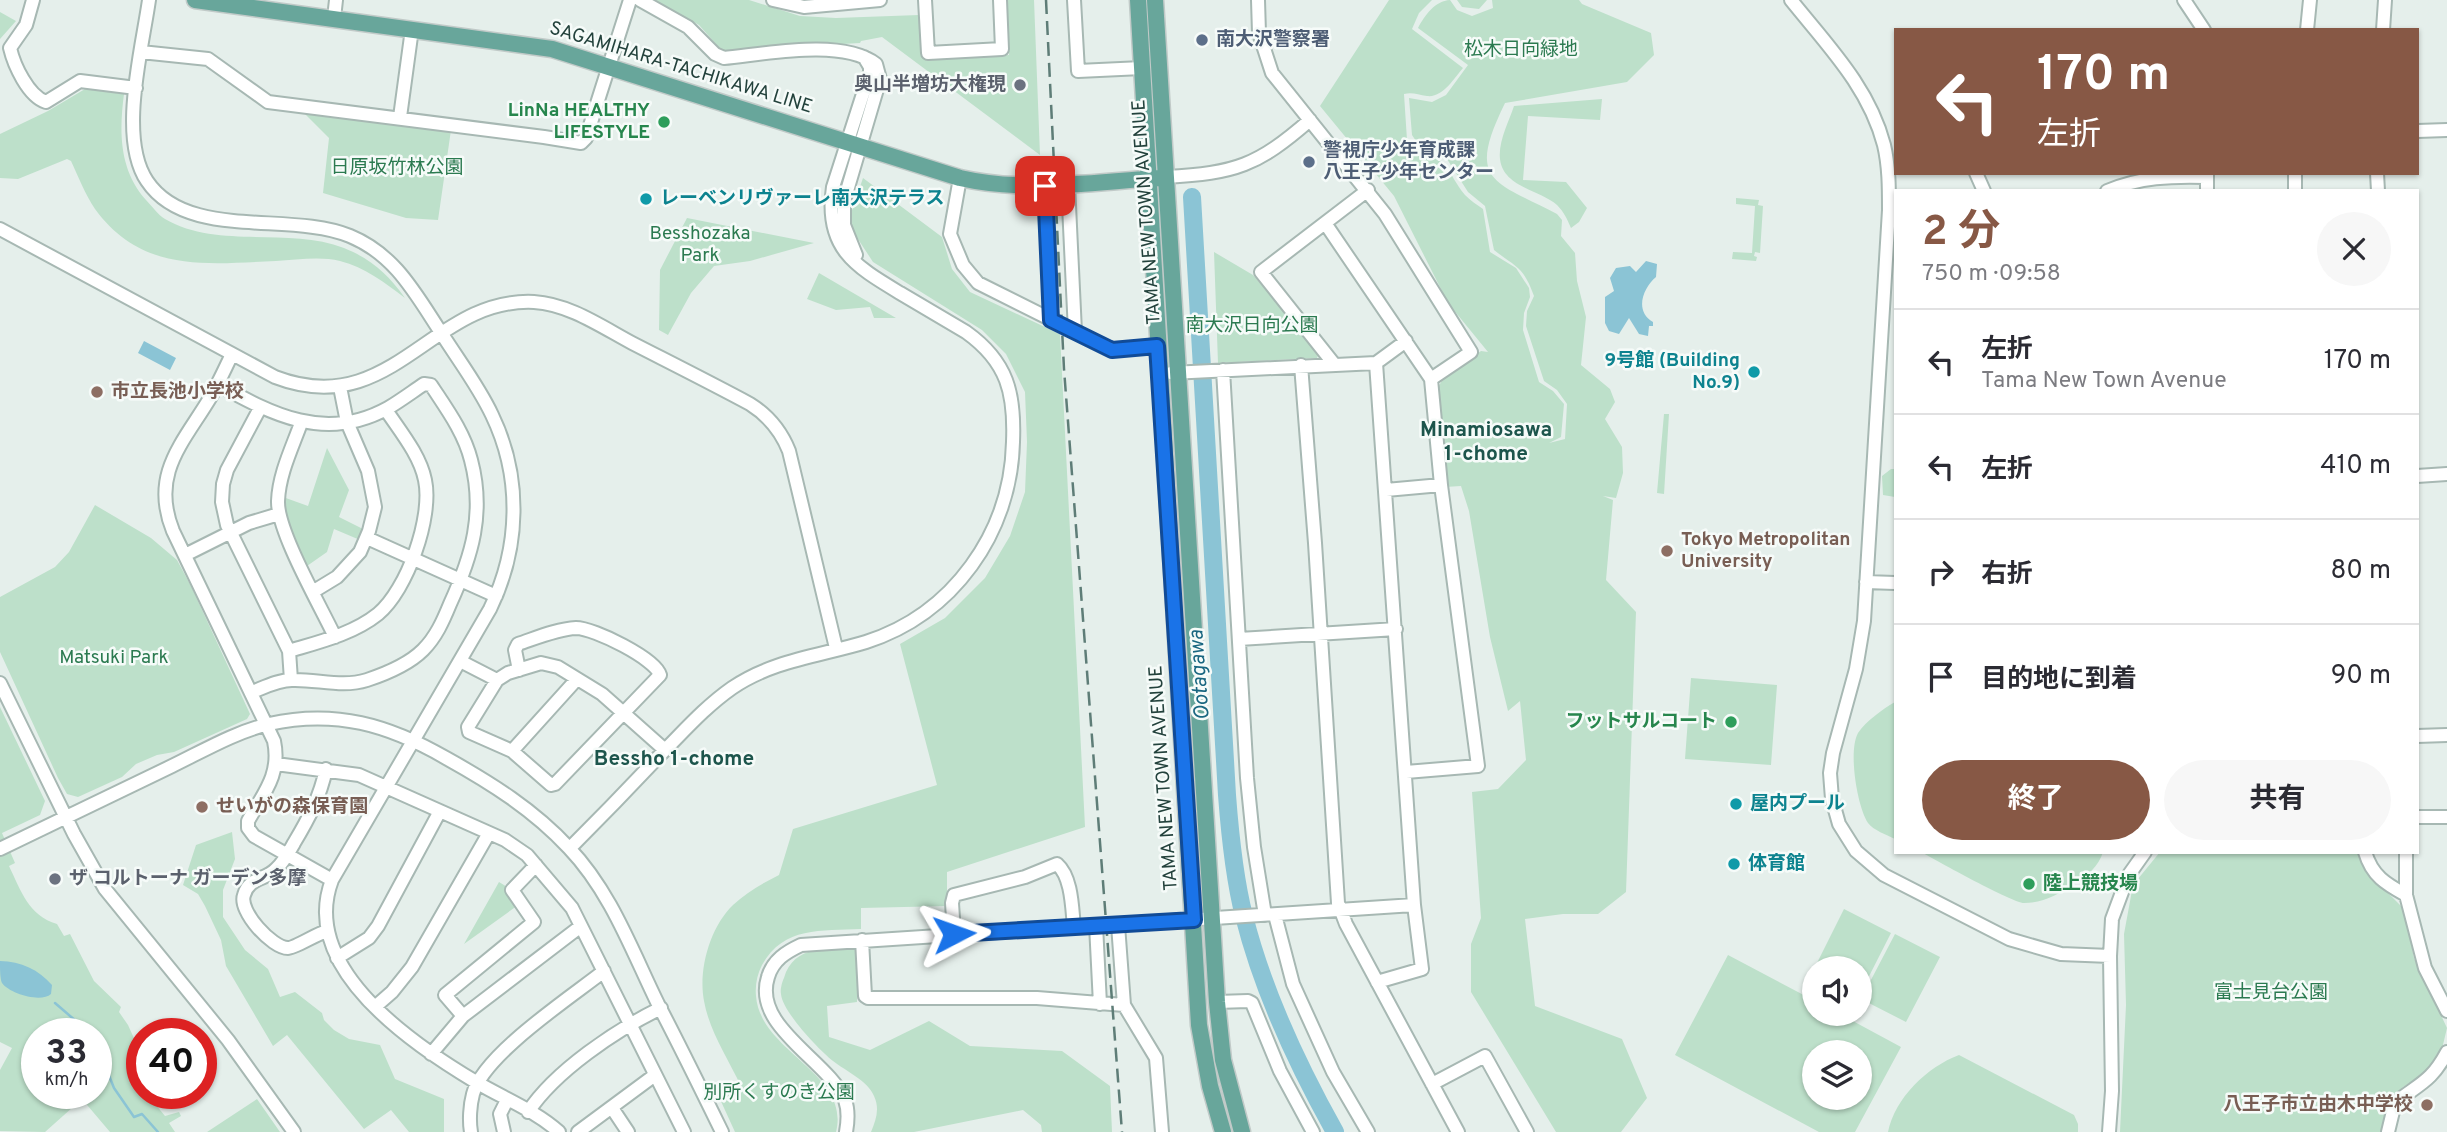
<!DOCTYPE html>
<html lang="ja">
<meta charset="utf-8">
<style>
body{margin:0;font-family:Overpass,"Noto Sans JP",sans-serif;background:#f7f7f7;color:#2b2b33;height:100vh;display:flex;flex-direction:column;font-size:26px;white-space:nowrap}
*{box-sizing:border-box;margin:0}
p{font-size:23px;color:#7c7c81}
.icon{flex:none;width:38px;height:38px;fill:none;stroke:currentColor;stroke-width:2;stroke-linecap:round;stroke-linejoin:round}
.map{position:relative;flex:1;overflow:hidden}
.side{position:absolute;left:1894px;top:189px;width:525px;height:665px;display:flex;flex-direction:column;background:#fff;border-radius:0px;box-shadow:0 2px 5px #0004}
.side>*{flex:none}
.guide{position:absolute;left:1894px;top:28px;width:525px;height:147px;border-radius:0px;box-shadow:0 2px 5px #0004;background:#875845;color:#fff;overflow:hidden}
.fabs{position:absolute;left:1802px;top:956px;display:grid;gap:14px}
.fabs a{display:grid;place-items:center;width:70px;height:70px;border-radius:50%;background:#fff;box-shadow:0 2px 5px #0004;font-size:35px}
.speed{position:absolute;left:21px;top:1018px;display:flex;gap:14px;font-size:35px;font-weight:700;text-align:center}
.speed>*{display:grid;place-content:center;width:91px;height:91px;border-radius:50%;background:#fff;box-shadow:0 2px 5px #0004;line-height:1}
.speed small{font-size:18px;font-weight:400}
.speed .limit{border:10px solid #d22;background:#fff;color:#111}
.pin{position:absolute;display:grid;place-items:center;width:60px;height:60px;color:#fff;margin:-30px;border-radius:14px;box-shadow:0 4px 10px #0006}
.me{position:absolute;width:77px;margin:-38px;rotate:86deg;stroke-linejoin:round;filter:drop-shadow(0 0 5px #0008)}
.turn{display:flex;align-items:center;gap:24px;height:147px;padding:0 28px;font-size:32px}
.turn .icon{width:91px;height:91px;stroke-width:2.5}
.turn b{display:block;font-size:49px;line-height:60px}
.round{display:grid;place-items:center;flex:none;width:74px;height:74px;border-radius:37px;background:#f7f7f7}
.summary{display:flex;align-items:center;justify-content:space-between;height:119px;padding:0 28px}
h1{font-size:42px;font-weight:700;line-height:52px;color:#875845}
.primary-button{display:flex;gap:14px;margin-top:auto;padding:14px 28px}
.primary-button a{flex:1;height:80px;border-radius:42px;background:#875845;color:#fff;font-size:28px;font-weight:700;line-height:80px;text-align:center}
.primary-button a+a{background:#f7f7f7;color:#2b2b33}
ul{padding:0;list-style:none}
li{display:flex;align-items:center;gap:21px;height:105px;padding:0 28px;border-top:2px solid #e1e1e2}
li div{flex:1}
li b{display:block;font-size:26px}
li em{font-style:normal}
.map>svg:first-child{display:block}
.green{fill:#bde0ca;fill-rule:evenodd}
.water{fill:#8bc4d5}
.lines{fill:none;stroke-linecap:round;stroke-linejoin:round}
.stream{stroke:#8bc4d5;stroke-width:2.5}
.river{stroke:#8bc4d5;stroke-width:18}
.minor-casing{stroke:#a7b8b3;stroke-width:16}
.major-casing{stroke:#c1cac8;stroke-width:19}
.minor{stroke:#fff;stroke-width:12}
.major{stroke:#68a69b;stroke-width:16}
.rail{stroke:#5e7d77;stroke-width:2.5;stroke-dasharray:14 7;stroke-linecap:butt}
.route-casing{stroke:#114b97;stroke-width:18}
.route{stroke:#1a73e8;stroke-width:12}
.service-dot{fill:#5c6f8a;stroke:#f6fbf9;stroke-width:2.5}
.worship-dot{fill:#6b7280;stroke:#f6fbf9;stroke-width:2.5}
.leisure-dot{fill:#2e9e5b;stroke:#f6fbf9;stroke-width:2.5}
.culture-dot{fill:#0f9aa8;stroke:#f6fbf9;stroke-width:2.5}
.education-dot{fill:#8d6e63;stroke:#f6fbf9;stroke-width:2.5}
.labels{text-anchor:middle;dominant-baseline:central;stroke-width:5;stroke-linejoin:round;paint-order:stroke}
.service-label{font-size:19px;font-weight:bold;fill:#4e5e75;stroke:#f6fbf9;text-anchor:start}
.park-label{font-size:19px;fill:#2b7a50;stroke:#f6fbf9}
.street-label{font-size:19px;fill:#23423c;stroke:#f6fbf9}
.worship-label{font-size:19px;font-weight:bold;fill:#5b616d;stroke:#f6fbf9;text-anchor:end}
.leisure-label{font-size:19px;font-weight:bold;fill:#27864d;stroke:#f6fbf9;text-anchor:end}
.culture-label{font-size:19px;font-weight:bold;fill:#0d838f;stroke:#f6fbf9;text-anchor:start}
.education-label{font-size:19px;font-weight:bold;fill:#785e54;stroke:#f6fbf9;text-anchor:start}
.neighbourhood-label{font-size:21px;font-weight:bold;fill:#1d554c;stroke:#f6fbf9}
.water-label{font-size:21px;font-style:italic;fill:#1a6781;stroke:#f6fbf9}
</style>
<div class="map">
<svg width="2447" height="1132" viewBox="0 0 2447 1132">
<rect width="100%" height="100%" fill="#e5efeb"/>
<path class="green" d="M655 0H749L800 16 836 18 919 15 922 57 1009 55 1006 0H1034L1040 155 882 37 861 41 860 43 722 51 699 25Z
M1389 0H1432L1419 13 1412 29 1463 68C1454 78 1443 98 1427 96 1418 95 1413 92 1404 94L1407 140 1416 151C1448 155 1447 173 1465 195 1470 200 1477 205 1483 209L1490 252 1516 268 1529 288 1530 297 1524 313 1523 330 1539 382 1553 391 1564 404 1561 437 1549 443 1565 439 1567 404 1557 390 1544 381 1526 326 1527 311 1534 296C1523 266 1517 268 1494 250L1485 206 1468 192 1447 159 1429 147 1418 144 1412 135 1409 98 1432 102 1446 95 1468 65 1418 28C1425 15 1435 1 1450 0L1457 10 1472 16 1493 8 1492 0H1579L1582 4 1651 33 1654 55 1627 82 1505 103C1467 181 1491 180 1557 214L1562 220 1561 236 1575 253 1577 281 1586 317 1581 365 1610 389 1615 402 1605 419 1622 447 1623 473 1616 498 1603 496 1613 500 1606 580 1636 612 1626 892 1598 914H1563L1525 919 1535 1006 1622 1039 1647 1098 1621 1132H1556L1471 992V944L1481 918 1472 792 1498 789 1526 760 1520 701 1508 711 1490 637 1469 511 1461 486 1445 487 1438 388 1443 378 1481 351 1488 352 1448 303 1394 196 1320 106Z
M1457 0H1487L1479 9 1462 7Z
M0 12 16 21 0 39Z
M85 89 124 94C119 132 119 170 146 200 152 206 158 215 165 219 218 250 288 226 344 248 371 259 388 274 405 298 385 283 365 267 340 261 320 256 296 260 276 261 205 264 142 273 95 209 85 194 78 176 71 161L67 159 18 179 0 178V134L48 111Z
M1602 99 1600 120 1528 116 1523 180 1566 182 1587 208 1579 222 1571 228C1567 219 1564 212 1557 205 1540 190 1503 187 1500 159 1498 142 1509 121 1514 106Z
M302 111 451 130 438 220 406 218 323 193 329 138Z
M863 178 942 237 952 269 970 292 1060 334 1085 827 947 872V906L861 908V929C821 931 784 926 762 965 757 975 755 985 756 996 760 1052 851 1073 836 1132H735L719 1097 741 1086C728 1059 709 1030 704 1001 698 970 710 927 733 905 747 892 763 883 779 875L793 829 937 785 900 644 945 618 985 578 1010 536 1025 492 1027 442 1025 392 1006 354 982 330 873 262 854 233 850 216Z
M1736 198 1759 200 1758 205 1763 206 1760 253 1755 252 1754 256 1757 257 1756 261 1732 259 1733 252 1752 253 1755 206 1736 204Z
M687 218 814 243 750 261 714 266 691 293 668 335 659 330 660 270Z
M1214 252 1253 275 1320 351 1317 358 1218 363Z
M819 273 896 318H874L870 307 836 310 807 299Z
M1664 414H1669L1664 494 1657 493Z
M327 448 349 490 339 517 365 530 360 540 334 529 327 552 307 566 285 520 283 497 308 506Z
M1891 469H1895V497L1883 495 1882 476Z
M95 505 151 538 177 560 191 586 250 714 247 719 174 752 157 755 136 764 122 777 78 797 67 794 58 778 0 652V597L55 567 69 552Z
M1691 678 1777 685 1771 765 1685 759Z
M1895 702V839C1887 835 1873 830 1868 823 1857 806 1848 751 1858 733 1866 721 1883 709 1895 702Z
M0 707 45 801 40 815 2 833 15 863 9 866C21 891 29 916 57 924L64 936 70 934 94 981 121 1007 119 1012 128 1025 142 1056 138 1073 142 1094H147L165 1116 179 1112 181 1116 169 1123 175 1132H110L82 1099 45 1132 0 1131V1070L12 1048 0 1042ZM37 1034H96V1094H37Z
M232 832 235 859 223 890V917L245 950 268 969 280 997 295 992 322 1013 324 1020 334 1030 349 1039 380 1045 395 1079 444 1099V1132H409L391 1110 364 1129 287 1035 273 1046 226 966 221 940 205 906 198 894 183 885 196 845Z
M1921 852H2103C2099 866 2086 877 2074 884 2059 894 2043 903 2024 903 2013 903 1937 861 1921 852Z
M2160 852H2359L2367 872 2404 909 2414 958 2447 1028 2441 1053 2427 1073 2403 1087 2389 1104 2383 1132H2120L2126 1005 2124 934 2133 885Z
M499 882 512 890 521 903 464 944Z
M1844 909 1891 933 1860 994V968H1815V977L1811 975Z
M1895 934 1940 957 1906 1022 1861 999Z
M857 947V1002L827 1006 829 1037 870 1050 929 1021 970 1046 1062 1051 1110 1086 1112 1132H1042L1041 1125 1023 1110 914 1132H871C876 1120 880 1109 874 1096 867 1080 847 1072 833 1061 819 1050 782 1011 781 994 780 990 782 982 784 978 794 944 828 949 857 947Z
M1728 955 1815 1001V1013H1838L1901 1047 1855 1132H1819L1675 1055ZM1815 1052H1860V1097H1815Z
M1959 1055 2074 1115 2078 1124V1132H1888C1895 1098 1927 1067 1959 1055Z
M257 1099 280 1132H207Z"/>
<path class="water" d="M1646 261 1657 264 1656 277C1643 288 1634 311 1653 322V326H1649L1648 336 1639 334 1629 318 1619 334 1609 331 1605 323V297L1614 291 1610 278 1616 268 1630 266 1636 272Z
M144 341 176 358 170 370 138 353Z
M0 961C21 961 39 970 52 985L51 994C41 1003 10 994 2 983 0 979 0 968 0 961Z"/>
<g class="lines">
<path class="stream" d="M55 1003 91 1034
M96 1043 114 1088 134 1117 142 1114 158 1132"/>
<path class="river" d="M1192 197 1227 795C1230 835 1234 877 1244 916 1263 992 1297 1064 1335 1132"/>
<g class="minor-casing">
<path id="minor" d="M33 0 26 25 10 48C14 65 28 96 46 102L80 81 136 88
M149 0C142 50 118 138 147 181 187 241 290 211 350 236 396 255 416 295 442 334 459 361 479 387 492 415 522 477 520 548 490 609L332 880C299 967 412 1044 476 1082 503 1098 536 1111 559 1132
M640 0 688 27 715 54 724 58C765 54 842 38 876 64L880 79 844 201V225L856 255
M773 0 804 7 880 0
M925 0 928 53 1002 49 1000 0
M1074 0 1078 71 1142 68
M1258 0 1259 33 1272 73 1385 214 1471 352 1431 379
M1791 0C1827 45 1869 87 1884 145 1889 166 1889 188 1889 210L1864 621 1856 669 1833 753 1830 773 1832 799 1839 824 1856 851 1884 875 2009 939 2061 954 2110 956
M2184 0 2204 30
M334 18 336 0
M2307 30 2310 0
M2383 30 2385 0
M141 52 208 59 268 102 544 137 581 143 586 138 630 0
M400 117 412 29
M2417 131 2447 130
M1976 173 1984 191
M2207 173V191
M2377 173 2378 191
M1166 177C1236 173 1257 166 1310 120
M960 178 950 234 963 265 978 283 1112 350 1157 346
M1068 184 1075 332
M1045 186 1051 320
M2107 191C2140 177 2171 176 2206 177
M2295 191V173
M1325 223 1431 379 1441 485 1478 766 1406 772
M0 229 275 377C392 422 431 297 534 302 569 304 602 327 632 343 671 363 711 383 750 404 769 416 781 431 789 451L836 648
M232 354C225 369 218 384 210 398 183 443 150 474 173 531L274 741C281 774 264 793 248 821V828L254 836 332 880
M1376 363 1414 905 1422 969 1377 982
M1334 364 1261 272 1368 190
M1301 365 1315 543 1338 903 1346 924 1458 1132
M1223 370 1247 778 1254 847 1265 915
M1171 373 1376 363 1406 341
M217 384C272 414 325 443 388 408 400 401 412 392 424 384L431 385C446 408 464 432 471 460 485 513 472 556 450 604 443 621 436 637 423 650 409 664 385 674 367 680 342 688 317 679 292 680 278 680 265 687 252 692
M260 408 227 470 223 484 222 502 227 525 289 651 291 680
M301 423C292 448 279 474 278 501 277 531 321 607 335 637
M2417 476 2447 474
M1386 490 1441 485
M367 538 496 596
M185 555 249 523 279 514
M1866 582 1895 583
M314 591 337 577 360 552 369 531 375 507 368 471 347 422 340 387
M1239 639 1396 629
M289 651C319 642 353 634 378 614 407 590 433 517 425 480 420 455 400 431 386 410
M460 661 497 680 508 673 541 663 558 667 602 694 665 750
M497 680 468 727 469 732 512 751 551 785 555 784 660 675C656 659 594 628 576 628 557 629 536 638 518 644L515 650 519 670
M0 683 74 834 105 889 228 1040 294 1132
M2417 736 2447 735
M512 751 577 679
M276 764 359 775 505 840 527 855 572 908 684 1132
M326 769C320 797 309 818 294 843 289 852 284 862 276 869 266 880 249 877 244 895 238 911 272 948 288 948 295 948 316 934 327 931
M2417 817H2447
M570 848C601 817 632 785 662 753 685 730 705 707 732 688 773 660 820 656 866 642 953 614 1011 533 1013 442 1015 394 1008 362 966 332 944 319 922 306 900 293 855 266 824 248 833 187L870 72V67L864 57
M0 849C57 821 115 794 172 766 203 751 235 732 269 724 335 709 389 725 446 758 491 783 534 810 569 848 611 892 632 951 658 1004 680 1046 701 1089 722 1132
M2365 852C2372 876 2386 884 2406 895
M2406 852V895L2425 968 2447 1011
M1275 915 1293 984 1333 1072 1368 1132
M1096 925 1100 1004
M1118 925 1124 1005 1156 1058 1162 1132
M954 934 952 903 954 895 1025 877 1057 864C1072 877 1072 908 1074 927
M862 940 865 996 868 998H1037L1124 1005
M337 958 369 938 378 926 440 811
M1217 1002 1248 1001 1252 1003 1280 1071 1313 1132
M376 1006 392 992 412 967 489 833
M463 1016 445 995 534 922 512 890 536 865
M431 1054 463 1016 581 926
M1432 1084 1485 1056 1527 1132
M612 1108 628 1132
M528 1112C555 1071 616 1030 661 1008
M471 1132C469 1121 470 1105 473 1094 483 1055 571 997 604 971
M504 1132 500 1114 507 1100
M578 1132 655 1075
M846 1132C848 1121 849 1111 845 1100 828 1060 752 1027 768 977 773 960 786 952 801 945L1414 905
M2109 1132 2112 1091 2110 956 2112 919 2128 876 2145 852
M2388 1132 2395 1103C2420 1083 2431 1082 2447 1052"/>
</g>
<g class="major-casing">
<path id="major" d="M195 0 552 49 960 178C1026 193 1092 182 1159 178
M1138 0 1199 1025 1210 1086 1223 1132
M1155 0 1217 1002 1223 1060 1242 1132"/>
</g>
<use href="#minor" class="minor"/>
<use href="#major" class="major"/>
<path class="rail" d="M1046 0 1064 369 1122 1132"/>
</g>
<g class="lines">
<g class="route-casing">
<path id="route" d="M954 934 1194 920 1157 346 1112 350 1051 320 1045 186"/>
</g>
<use href="#route" class="route"/>
</g>
<g class="service-dot">
<circle cx="1202" cy="40" r="7"/>
<circle cx="1309" cy="162" r="7"/>
</g>
<g class="worship-dot">
<circle cx="1020" cy="85" r="7"/>
<circle cx="55" cy="879" r="7"/>
</g>
<g class="leisure-dot">
<circle cx="664" cy="122" r="7"/>
<circle cx="1731" cy="722" r="7"/>
<circle cx="2029" cy="884" r="7"/>
</g>
<g class="culture-dot">
<circle cx="646" cy="199" r="7"/>
<circle cx="1754" cy="372" r="7"/>
<circle cx="1736" cy="804" r="7"/>
<circle cx="1734" cy="864" r="7"/>
</g>
<g class="education-dot">
<circle cx="97" cy="392" r="7"/>
<circle cx="1667" cy="551" r="7"/>
<circle cx="202" cy="807" r="7"/>
<circle cx="2427" cy="1105" r="7"/>
</g>
<g class="labels">
<g class="service-label">
<text x="1216" y="40">南大沢警察署</text>
<text x="1323" y="151">警視庁少年育成課<tspan x="1323" dy="22">八王子少年センター</tspan></text>
</g>
<g class="park-label">
<text x="1521" y="50">松木日向緑地</text>
<text x="397" y="168">日原坂竹林公園</text>
<text x="700" y="234">Besshozaka<tspan x="700" dy="22">Park</tspan></text>
<text x="1252" y="326">南大沢日向公園</text>
<text x="114" y="658">Matsuki Park</text>
<text x="2271" y="993">富士見台公園</text>
<text x="779" y="1093">別所くすのき公園</text>
</g>
<g class="street-label">
<text transform="translate(681 68) rotate(17)">SAGAMIHARA-TACHIKAWA LINE</text>
<text transform="translate(1147 212) rotate(-94)">TAMA NEW TOWN AVENUE</text>
<text transform="translate(1164 778) rotate(-94)">TAMA NEW TOWN AVENUE</text>
</g>
<g class="worship-label">
<text x="1006" y="85">奥山半増坊大権現</text>
<text x="69" y="879" text-anchor="start">ザ コルトーナ ガーデン多摩</text>
</g>
<g class="leisure-label">
<text x="650" y="111">LinNa HEALTHY<tspan x="650" dy="22">LIFESTYLE</tspan></text>
<text x="1717" y="722">フットサルコート</text>
<text x="2043" y="884" text-anchor="start">陸上競技場</text>
</g>
<g class="culture-label">
<text x="660" y="199">レーベンリヴァーレ南大沢テラス</text>
<text x="1740" y="361" text-anchor="end">9号館 (Building<tspan x="1740" dy="22">No.9)</tspan></text>
<text x="1750" y="804">屋内プール</text>
<text x="1748" y="864">体育館</text>
</g>
<g class="education-label">
<text x="111" y="392">市立長池小学校</text>
<text x="1681" y="540">Tokyo Metropolitan<tspan x="1681" dy="22">University</tspan></text>
<text x="216" y="807">せいがの森保育園</text>
<text x="2413" y="1105" text-anchor="end">八王子市立由木中学校</text>
</g>
<g class="neighbourhood-label">
<text x="1486" y="430">Minamiosawa<tspan x="1486" dy="24">1-chome</tspan></text>
<text x="674" y="759">Bessho 1-chome</text>
</g>
<g class="water-label">
<text transform="translate(1200 675) rotate(-94)">Ootagawa</text>
</g>
</g>
</svg>
<div class="fabs">
<a><svg class="icon" aria-label="sound" viewBox="0 0 24 24"><path d="M4 9h4l5-4v14l-5-4H4zM17 9q2 3 0 6"/></svg></a>
<a><svg class="icon" aria-label="layers" viewBox="0 0 24 24"><path d="M12 4l9 5-9 5-9-5zM3 14l9 5 9-5"/></svg></a>
</div>
<div class="speed"><div>33<small>km/h</small></div><div class="limit">40</div></div>
<div class="pin" style="left:1045px;top:186px;background:#d93025"><svg class="icon" aria-label="arrive" viewBox="0 0 24 24"><path d="M6 21V4h12l-3 4 3 4H6"/></svg></div>
<svg class="me" style="left:954px;top:934px" viewBox="-20 -20 40 40"><path d="M0-17L14 15 0 8-14 15z" fill="#1a73e8" stroke="#fff" stroke-width="4"/></svg>
<div class="guide">
<div class="turn"><svg class="icon" aria-label="left" viewBox="0 0 24 24"><path d="M17 20v-9H6M10 6l-5 5 5 5"/></svg><div><b>170 m</b>左折</div></div>
</div>
<section class="side">
<div class="summary"><div><h1>2 分</h1><p>750 m · 09:58</p></div><a class="round"><svg class="icon" aria-label="close" viewBox="0 0 24 24"><path d="M6 6l12 12M18 6L6 18"/></svg></a></div>
<ul>
<li><svg class="icon" aria-label="left" viewBox="0 0 24 24"><path d="M17 20v-9H6M10 6l-5 5 5 5"/></svg><div><b>左折</b><p>Tama New Town Avenue</p></div><em>170 m</em></li>
<li><svg class="icon" aria-label="left" viewBox="0 0 24 24"><path d="M17 20v-9H6M10 6l-5 5 5 5"/></svg><div><b>左折</b></div><em>410 m</em></li>
<li><svg class="icon" aria-label="right" viewBox="0 0 24 24"><path d="M7 20v-9h11M14 6l5 5-5 5"/></svg><div><b>右折</b></div><em>80 m</em></li>
<li><svg class="icon" aria-label="arrive" viewBox="0 0 24 24"><path d="M6 21V4h12l-3 4 3 4H6"/></svg><div><b>目的地に到着</b></div><em>90 m</em></li>
</ul>
<div class="primary-button"><a>終了</a><a>共有</a></div>
</section>
</div>
